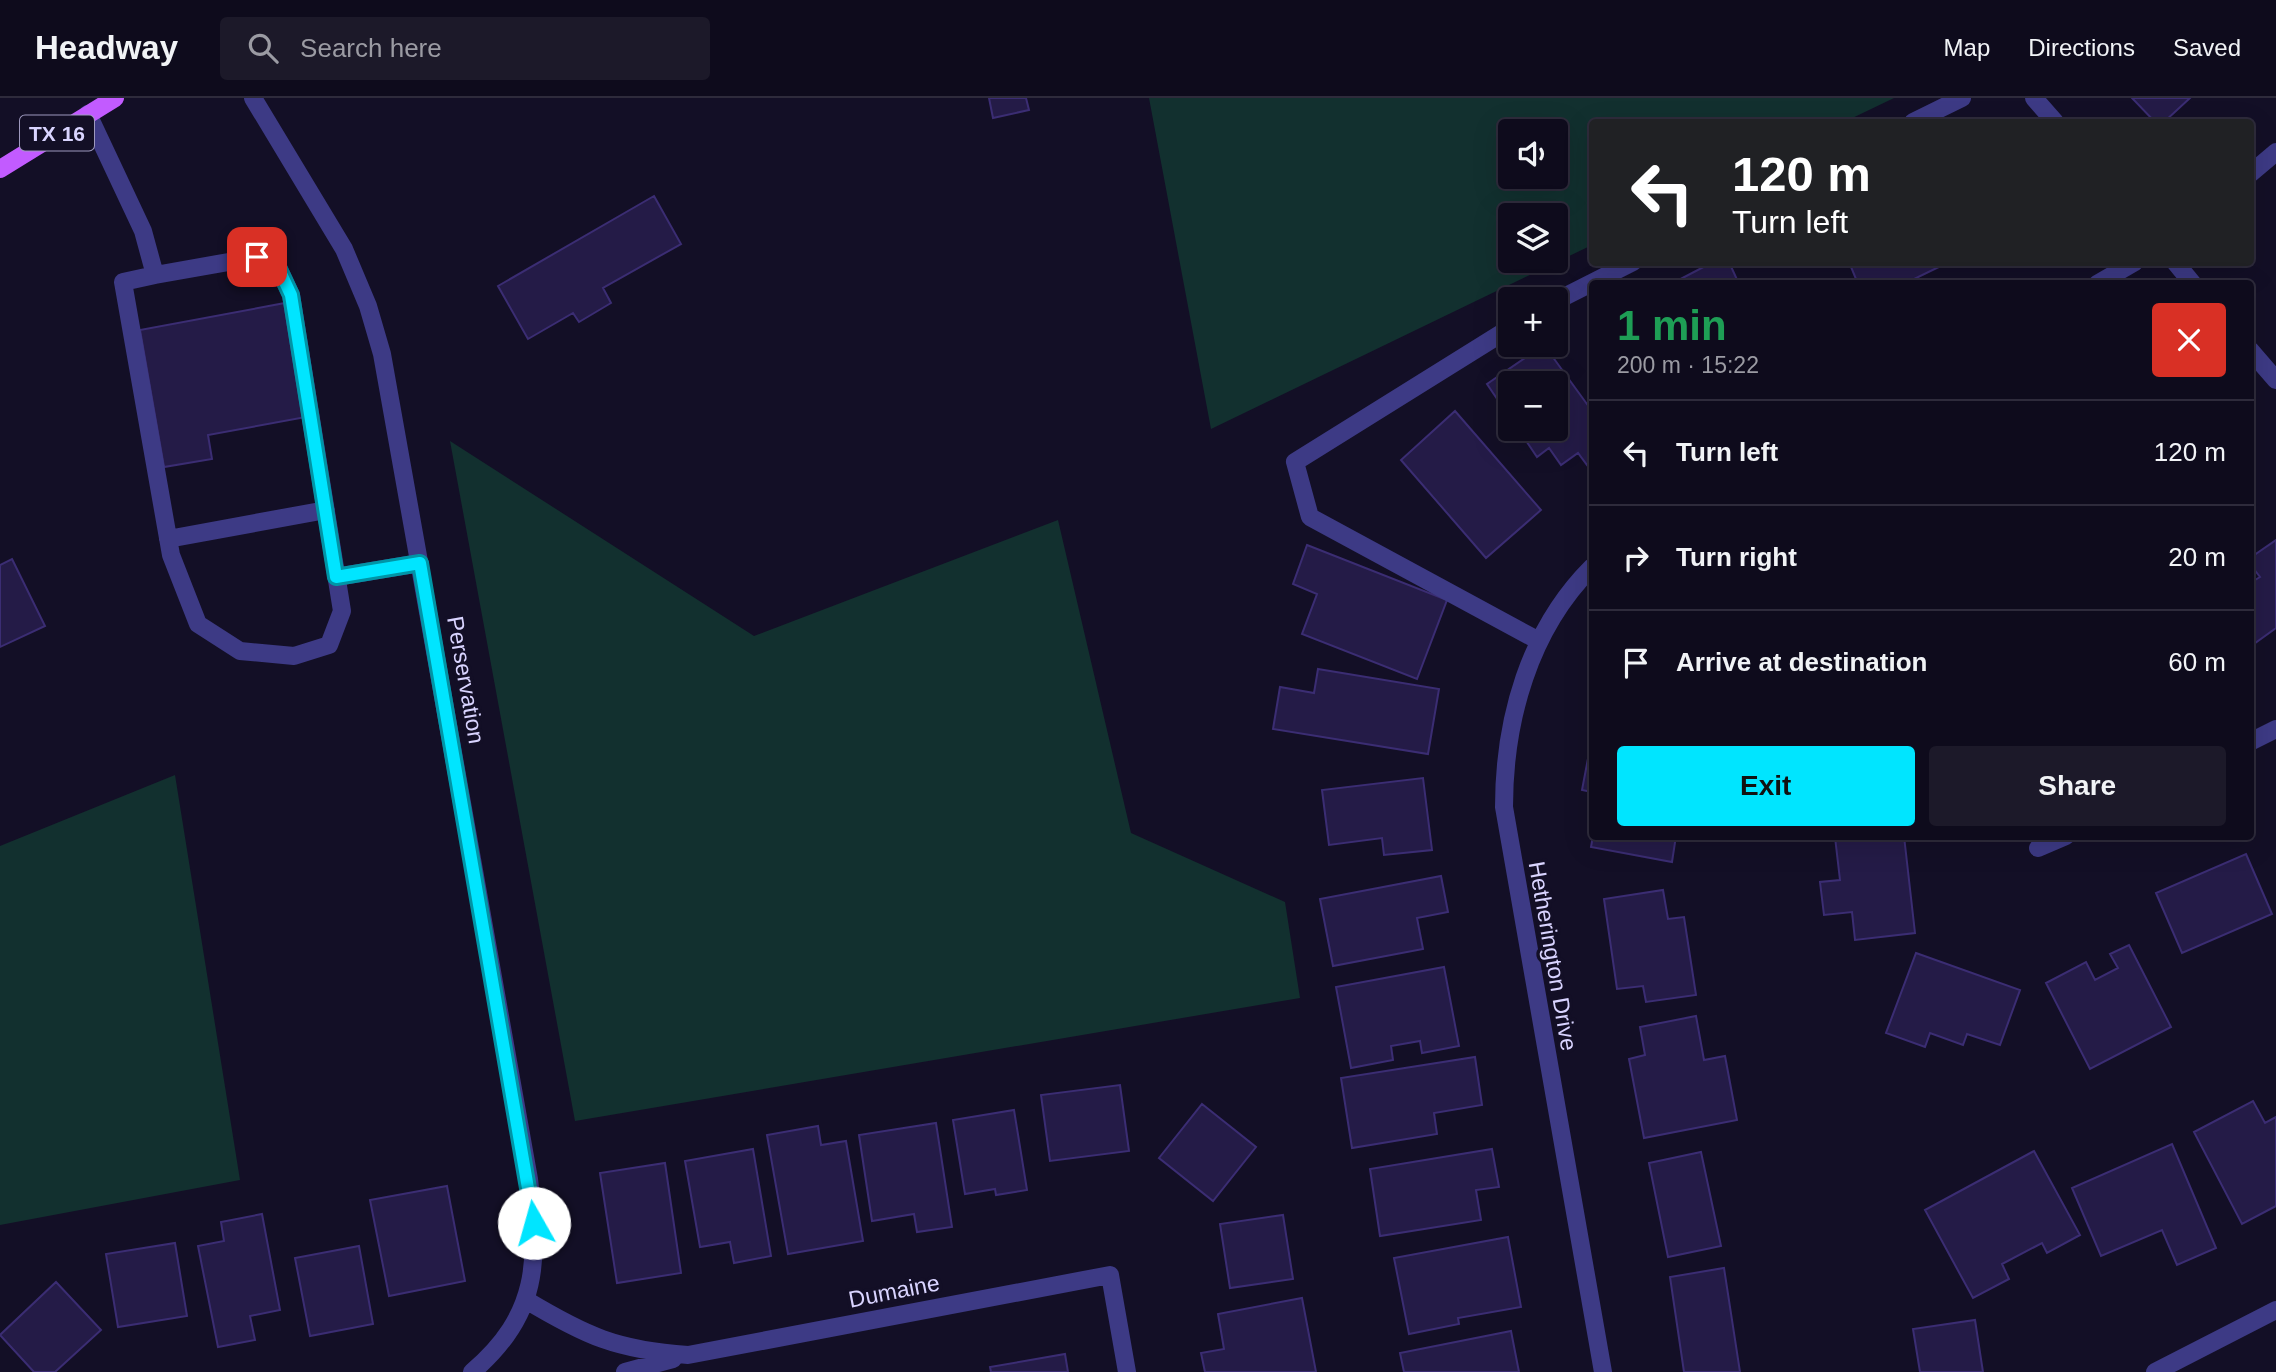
<!DOCTYPE html>
<meta charset="utf-8">
<style>
body{margin:0;font-family:Helvetica,sans-serif;background:#1c1929;color:#f1f3f6;height:100vh;display:flex;flex-direction:column;font-size:26px;white-space:nowrap}
*{box-sizing:border-box;margin:0}
p{font-size:23px;color:#9b9ba3}
.icon{flex:none;width:38px;height:38px;fill:none;stroke:currentColor;stroke-width:2;stroke-linecap:round;stroke-linejoin:round}
.map{position:relative;flex:1;overflow:hidden}
.side{position:absolute;left:1589px;top:182px;width:665px;height:560px;display:flex;flex-direction:column;background:#0e0b1c;border-radius:7px;box-shadow:0 7px 28px #0002,0 0 0 2px #2e2b3b}
.side>*{flex:none}
.top-card{position:absolute;left:1589px;top:21px;width:665px;height:147px;border-radius:7px;box-shadow:0 7px 28px #0002,0 0 0 2px #2e2b3b;background:#202124;color:#fff;overflow:hidden}
.controls{position:absolute;left:1498px;top:21px;display:grid;gap:14px}
.controls a{display:grid;place-items:center;width:70px;height:70px;border-radius:7px;background:#0e0b1c;box-shadow:0 7px 28px #0002,0 0 0 2px #2e2b3b;font-size:35px}
.pin{position:absolute;display:grid;place-items:center;width:60px;height:60px;color:#fff;margin:-30px;border-radius:14px;box-shadow:0 4px 10px #0006}
.me{position:absolute;width:77px;margin:-38px;rotate:353deg;stroke-linejoin:round;filter:drop-shadow(0 0 5px #0008)}
.turn{display:flex;align-items:center;gap:24px;height:147px;padding:0 28px;font-size:32px}
.turn .icon{width:91px;height:91px;stroke-width:2.5}
.turn b{display:block;font-size:49px;line-height:60px}
.round{display:grid;place-items:center;flex:none;width:74px;height:74px;border-radius:7px;background:#1c1929}
.overview{display:flex;align-items:center;justify-content:space-between;height:119px;padding:0 28px}
h1{font-size:42px;font-weight:700;line-height:52px;color:#1e9e55}
.button{display:flex;gap:14px;margin-top:auto;padding:14px 28px}
.button a{flex:1;height:80px;border-radius:7px;background:#00e5ff;color:#111;font-size:28px;font-weight:700;line-height:80px;text-align:center}
.button a+a{background:#1c1929;color:#f1f3f6}
ul{padding:0;list-style:none}
li{display:flex;align-items:center;gap:21px;height:105px;padding:0 28px;border-top:2px solid #2e2b3b}
li div{flex:1}
li b{display:block;font-size:26px}
li em{font-style:normal}
header{display:flex;align-items:center;gap:42px;box-sizing:border-box;height:98px;padding:0 35px;background:#0e0b1c;border-bottom:2px solid #2e2b3b}
header strong{font-size:33px}
nav{display:flex;gap:38px;margin-inline-start:auto;font-size:24px}
.search{width:490px;height:63px;background:#1c1929;display:flex;align-items:center;gap:18px;box-sizing:border-box;padding:0 24px;border-radius:7px;color:#9b9ba3;font-size:26px}
.map>svg:first-child{display:block}
.green{fill:#12302f;fill-rule:evenodd}
.building{fill:#241b47;stroke:#3b2d73;stroke-width:2}
.lines{fill:none;stroke-linecap:round;stroke-linejoin:round}
.minor{stroke:#3d3a85;stroke-width:18}
.major{stroke:#c25bff;stroke-width:18}
.route-casing{stroke:#0095a6;stroke-width:18}
.route{stroke:#00e5ff;stroke-width:12}
.labels{text-anchor:middle;dominant-baseline:central;stroke-width:7;stroke-linejoin:round;paint-order:stroke}
.shield{fill:#130f26;stroke:#9e99be;stroke-width:2}
.shield-label{font-size:21px;font-weight:bold;fill:#d9d4ff}
.street-label{font-size:23px;fill:#d9d4ff;stroke:#130f26}
</style>
<header>
<strong>Headway</strong>
<div class="search"><svg class="icon" aria-label="search" viewBox="0 0 24 24"><circle cx="10" cy="10" r="6"/><path d="M15 15l6 6"/></svg>Search here</div>
<nav><a>Map</a><a>Directions</a><a>Saved</a></nav>
</header>
<div class="map">
<svg width="2276" height="1274" viewBox="0 0 2276 1274">
<rect width="100%" height="100%" fill="#130f26"/>
<path class="green" d="M1149 0H1894L1844 24H1592V147L1211 331ZM1510 33H1556V79H1510ZM1510 117H1556V163H1510Z
M450 343 754 538 1058 422 1131 735 1285 804 1300 900 575 1023Z
M175 677 240 1082 0 1127V748Z"/>
<path class="building" d="M989 0H1026L1029 12 993 20Z
M2132 0H2190L2164 24H2155Z
M654 98 681 146 603 190 611 205 579 224 573 215 528 241 498 188Z
M1713 164H1729L1739 186H1671Z
M1849 164H1949L1914 181 1916 186H1858Z
M285 205 306 319 208 337 212 361 164 369 140 232Z
M1544 247 1592 313V363L1587 367 1578 355 1561 367 1549 350 1537 359 1518 331H1556V285H1510V320L1487 286Z
M1455 313 1541 412 1486 460 1401 362Z
M2276 442V530L2251 548 2250 485 2260 479 2250 466V460Z
M1307 447 1447 502 1417 581 1302 536 1317 496 1293 486Z
M12 461 45 528 0 549V467Z
M1318 571 1439 591 1428 656 1273 631 1280 589 1314 595Z
M1590 650 1592 651V694L1582 692Z
M1423 680 1432 752 1384 757 1382 740 1329 747 1322 692Z
M1593 738H1676L1672 764 1591 749Z
M1904 738 1915 835 1855 842 1852 814 1824 817 1820 784 1840 782 1835 739Z
M2246 756 2272 816 2182 855 2156 795Z
M1441 778 1448 814 1417 820 1423 851 1333 868 1320 801Z
M1663 792 1668 821 1684 819 1696 897 1646 904 1643 888 1617 891 1604 801Z
M2129 847 2171 929 2090 971 2046 885 2086 864 2095 882 2118 870 2110 856Z
M1916 855 2020 892 2000 947 1967 936 1963 947 1930 935 1925 949 1886 935Z
M1444 869 1459 948 1422 955 1420 943 1391 948 1393 962 1351 970 1336 889Z
M1696 918 1704 962 1725 958 1737 1022 1644 1040 1629 961 1645 957 1640 929Z
M1475 959 1482 1007 1434 1015 1437 1036 1352 1050 1341 980Z
M1120 987 1129 1053 1050 1063 1041 997Z
M2253 1003 2265 1025 2276 1019V1108L2242 1126 2194 1034Z
M1202 1006 1256 1049 1213 1103 1159 1060Z
M1014 1012 1027 1092 996 1097 995 1091 965 1096 953 1022Z
M936 1025 952 1129 917 1134 914 1116 872 1123 859 1037Z
M818 1028 821 1047 846 1043 863 1143 788 1156 767 1037Z
M2172 1046 2216 1150 2177 1167 2162 1132 2101 1158 2072 1090Z
M753 1051 771 1158 734 1165 730 1144 700 1149 685 1063Z
M1492 1051 1499 1089 1476 1092 1481 1122 1380 1138 1370 1071Z
M2034 1053 2080 1137 2047 1155 2042 1145 2002 1166 2009 1181 1973 1200 1925 1112Z
M1701 1054 1721 1148 1668 1159 1649 1065Z
M665 1065 681 1175 617 1185 600 1075Z
M447 1088 465 1183 389 1198 370 1102Z
M262 1116 280 1212 250 1218 255 1242 218 1249 198 1148 224 1143 221 1124Z
M1283 1117 1293 1181 1230 1190 1220 1126Z
M1508 1139 1521 1209 1458 1220 1459 1226 1409 1236 1394 1160Z
M175 1145 187 1218 118 1229 106 1156Z
M359 1148 373 1226 310 1238 295 1160Z
M1724 1170 1740 1274H1684L1670 1179Z
M56 1184 101 1232 55 1274H34L0 1237Z
M1302 1200 1316 1274H1205L1201 1255 1224 1251 1218 1216Z
M1975 1222 1983 1274H1920L1913 1231Z
M1511 1233 1519 1274H1404L1400 1255Z
M1065 1256 1068 1274H991L990 1269Z"/>
<g class="lines">
<path class="minor" d="M253 0 344 151 368 208 382 256 529 1081C539 1163 539 1217 472 1274
M2034 0 2055 24
M88 16 143 133 155 177 123 184 171 457 198 526 240 553 294 558 329 547 342 513 291 197 276 165 257 159 155 177
M1913 24 1962 0
M2250 76 2276 54
M2175 164 2193 186
M2097 186 2135 164
M1556 203 1633 164
M1510 230 1295 364 1310 419 1539 543
M2250 252 2276 282
M168 441 326 412
M1592 469C1529 532 1504 622 1504 709L1603 1274
M336 479 420 465
M2250 644 2276 631
M2038 750 2066 738
M526 1202C586 1238 617 1252 688 1257L1110 1177 1127 1274
M625 1274 673 1261
M2155 1274 2276 1212"/>
<path class="major" d="M0 71 115 0"/>
</g>
<g class="lines">
<g class="route-casing">
<path id="route" d="M257 159 276 165 291 197 336 479 420 465 534 1125"/>
</g>
<use href="#route" class="route"/>
</g>
<g class="labels">
<rect class="shield" x="20" y="17.5" width="74" height="35" rx="5"/>
<g class="shield-label">
<text x="57" y="35">TX 16</text>
</g>
<g class="street-label">
<text transform="translate(466 582) rotate(80)">Perservation</text>
<text transform="translate(1553 858) rotate(80)">Hetherington Drive</text>
<text transform="translate(894 1193) rotate(-11)">Dumaine</text>
</g>
</g>
</svg>
<div class="controls">
<a><svg class="icon" aria-label="sound" viewBox="0 0 24 24"><path d="M4 9h4l5-4v14l-5-4H4zM17 9q2 3 0 6"/></svg></a>
<a><svg class="icon" aria-label="layers" viewBox="0 0 24 24"><path d="M12 4l9 5-9 5-9-5zM3 14l9 5 9-5"/></svg></a>
<a>+</a>
<a>−</a>
</div>
<div class="pin" style="left:257px;top:159px;background:#d93025"><svg class="icon" aria-label="arrive" viewBox="0 0 24 24"><path d="M6 21V4h12l-3 4 3 4H6"/></svg></div>
<svg class="me" style="left:534px;top:1125px" viewBox="-20 -20 40 40"><circle r="19" fill="#fff"/><path d="M0-13L10 11 0 6-10 11z" fill="#00e5ff"/></svg>
<div class="top-card">
<div class="turn"><svg class="icon" aria-label="left" viewBox="0 0 24 24"><path d="M17 20v-9H6M10 6l-5 5 5 5"/></svg><div><b>120 m</b>Turn left</div></div>
</div>
<section class="side">
<div class="overview"><div><h1>1 min</h1><p>200 m · 15:22</p></div><a class="round" style="background:#d93025;color:#fff"><svg class="icon" aria-label="close" viewBox="0 0 24 24"><path d="M6 6l12 12M18 6L6 18"/></svg></a></div>
<ul>
<li><svg class="icon" aria-label="left" viewBox="0 0 24 24"><path d="M17 20v-9H6M10 6l-5 5 5 5"/></svg><div><b>Turn left</b></div><em>120 m</em></li>
<li><svg class="icon" aria-label="right" viewBox="0 0 24 24"><path d="M7 20v-9h11M14 6l5 5-5 5"/></svg><div><b>Turn right</b></div><em>20 m</em></li>
<li><svg class="icon" aria-label="arrive" viewBox="0 0 24 24"><path d="M6 21V4h12l-3 4 3 4H6"/></svg><div><b>Arrive at destination</b></div><em>60 m</em></li>
</ul>
<div class="button"><a>Exit</a><a>Share</a></div>
</section>
</div>
